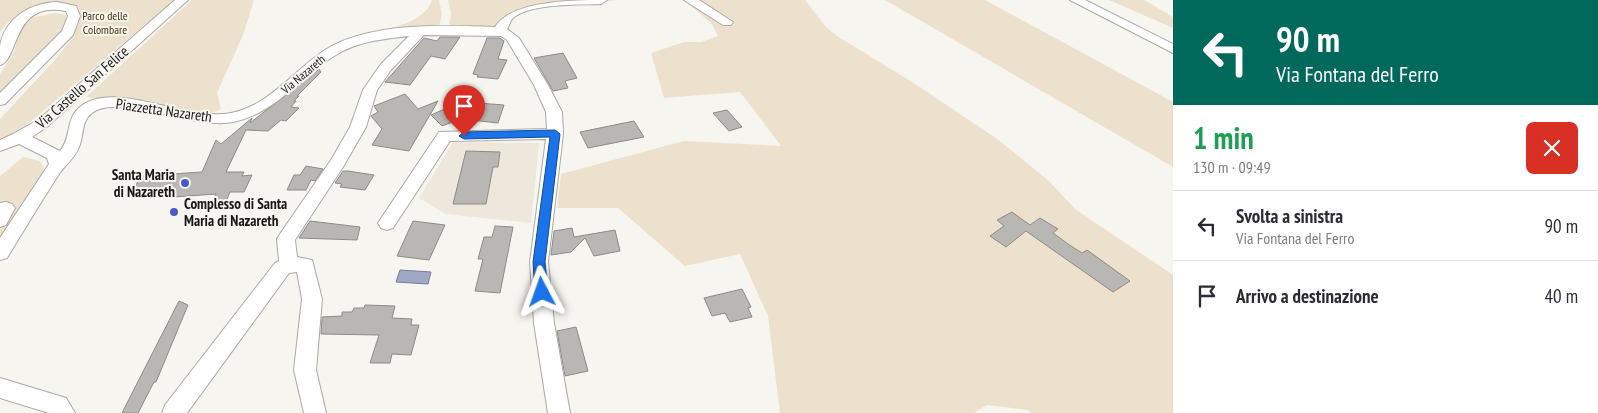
<!DOCTYPE html>
<html lang="it">
<meta charset="utf-8">
<style>
body{margin:0;font-family:"PT Sans Narrow",sans-serif;background:#f7f7f7;color:#2b2b33;height:100vh;display:flex;flex-direction:column;font-size:19px;white-space:nowrap}
*{box-sizing:border-box;margin:0}
p{font-size:16px;color:#7c7c81}
.icon{flex:none;width:28px;height:28px;fill:none;stroke:currentColor;stroke-width:2;stroke-linecap:round;stroke-linejoin:round}
.map{position:relative;flex:1;overflow:hidden}
.drawer{display:flex;flex-direction:column;background:#fff;width:425px}
.drawer>*{flex:none}
.guide{background:#00695c;color:#fff;overflow:hidden}
.pin{position:absolute;display:grid;place-items:center;width:42px;height:42px;color:#fff;margin:-51px -21px;border-radius:50% 50% 50% 0;rotate:-45deg;box-shadow:0 0 5px #0007}
.pin .icon{rotate:45deg}
.me{position:absolute;width:55px;margin:-28px;rotate:356deg;stroke-linejoin:round;filter:drop-shadow(0 0 4px #0008)}
.turn{display:flex;align-items:center;gap:18px;height:105px;padding:0 20px;font-size:22px}
.turn .icon{width:65px;height:65px;stroke-width:2.5}
.turn b{display:block;font-size:35px;line-height:42px}
.round{display:grid;place-items:center;flex:none;width:52px;height:52px;border-radius:8px;background:#f7f7f7}
.summary{display:flex;align-items:center;justify-content:space-between;height:85px;padding:0 20px}
h1{font-size:30px;font-weight:600;line-height:38px;color:#1e9e55}
ul{padding:0;list-style:none}
li{display:flex;align-items:center;gap:15px;height:70px;padding:0 20px;border-top:1px solid #e1e1e2}
li div{flex:1}
li b{display:block;font-size:19px}
li em{font-style:normal}
main{display:flex;flex:1;min-height:0}
.map>svg:first-child{display:block}
.built{fill:#ede7dc}
.green{fill:#ece1cd}
.water{fill:#a0a8c8;stroke:#777d93}
.building{fill:#b9b7b3;stroke:#8e8b87}
.lines{fill:none;stroke-linecap:round;stroke-linejoin:round}
.minor-casing{stroke:#aaa8a4;stroke-width:2}
.minor{fill:#fff;fill-rule:evenodd}
.route{fill:#1a73e8;stroke:#114b97}
.poi-dot{fill:#4d56cc;stroke:#f7f5f0;stroke-width:2}
.labels{text-anchor:middle;dominant-baseline:central;stroke-width:4;stroke-linejoin:round;paint-order:stroke}
.far-park-label{font-size:12px;fill:#463308;stroke:#f7f5f0}
.far-street-label{font-size:12px;fill:#181816;stroke:#f7f5f0}
.street-label{font-size:15px;fill:#181816;stroke:#f7f5f0}
.poi-label{font-size:15px;font-weight:bold;fill:#181816;stroke:#f7f5f0;text-anchor:end}
</style>
<main>
<div class="map">
<svg width="1173" height="413" viewBox="0 0 1173 413">
<rect width="100%" height="100%" fill="#f7f5f0"/>
<path class="built" d="M453 142 539 143 531 223 446 214 419 198Z"/>
<path class="green" d="M0 0H174L15 135 0 140V119L54 61 71 40 68 38 80 14 79 9C55 0 13 8 0 33Z
M192 0H254L243 35 217 93 221 109 200 118 170 115 86 97Z
M432 0H439L442 14 439 26 377 32C397 26 424 22 432 0Z
M448 0H618L528 9 518 12 506 29 449 25 451 13Z
M684 0H805L825 26 837 36 917 85 1000 141 1049 181 1075 209 1173 275V413H1032L1028 410 987 405 973 413H780L768 316 740 254 685 266 618 208H557L561 174 684 141 781 146 740 92 664 98 651 53 684 42H701L718 36 712 24Z
M885 0H985L1173 102V167Z
M1109 0H1144L1173 17V28Z
M55 13 66 15V27L0 92V74L14 52 22 24 30 18Z
M23 157 40 161 46 174 0 237V176Z"/>
<path class="water" d="M400 270 431 272 428 284 396 282Z"/>
<path class="building" d="M440 37H460L445 59 431 56 410 85 385 82 424 38 437 41Z
M487 38H500L504 41 498 59 507 60 498 79 477 77 478 75 473 74Z
M563 53 577 78 565 81 568 88 553 91 534 58Z
M319 69 321 72 297 96H299L294 101H296L291 107 299 108 286 121 281 120 268 131 246 130 226 172H244L242 176 252 175 244 192H230L225 204H211L216 194 159 198 162 192 131 194 141 176 202 172 216 140 221 144 252 118 250 123Z
M405 94 418 109 438 101 409 151 372 145 382 129 371 116 378 112 374 106Z
M478 103 504 105 498 123 471 120Z
M449 107 461 119 442 126 431 115Z
M727 110 742 127 729 131 713 113Z
M634 121 644 137 588 148 580 132Z
M466 151 500 152 498 167H493L486 204H453Z
M306 166 323 169 315 181 311 180 306 190H287L294 175H300Z
M343 171H348L374 175 365 190 340 187 342 184 335 183Z
M1012 212 1030 225 1040 218 1058 229 1053 233 1068 244 1082 253 1087 250 1130 281 1113 292 1026 231 1006 247 990 236 1004 226 997 220Z
M310 221 360 227 357 240 299 238Z
M413 221 445 225 429 260 397 256Z
M495 226 513 227 500 293 475 291 483 259H478L484 237H492Z
M572 228 574 237 615 230 620 251 594 256 585 238 571 252 551 255 554 231Z
M742 289 751 307 748 308 752 317 730 322 725 313 712 316 704 298Z
M179 301 188 305 156 382H154L138 413H122Z
M365 305 395 306 392 318 412 319 411 325H419L411 355 392 354 390 363H370L379 335 321 334 322 317 342 316V312H352L354 308H364Z
M576 327 588 371 565 376 557 331Z"/>
<g class="lines">
<g class="minor-casing">
<path id="minor" d="M175 0H188L48 126 32 137 60 151C74 135 62 113 90 101 128 86 187 121 231 113 269 106 294 70 325 50 369 22 445 25 495 27 512 0 574 0 607 0L601 4C580 5 528 3 512 19 510 22 509 26 507 29L519 38 548 85 562 112 563 134 548 262 554 323 570 413H548L534 323 530 262 546 139 450 141 393 228 387 230 381 228 378 223 439 132 547 129 546 112 534 85 507 40 501 36 424 35 391 70 377 90 366 127 343 167 295 240 297 257 312 260 322 299 316 370 326 413H304L294 370 302 299 297 272 289 273 187 413H162L165 405 275 263 279 261 277 239 280 234 331 160 350 127 363 90 381 64 409 36C384 39 358 41 336 55 298 77 279 112 233 122 195 130 117 93 92 113 81 121 84 136 79 147 75 158 65 165 59 174 41 202 24 230 7 258L0 260V238L49 164 47 158 19 144 0 151V140L13 134 38 120Z
M684 0H699L733 22 731 25H723Z
M1070 0H1085L1173 44V53Z
M57 2 76 6 80 16 73 35 5 104 0 105V93L62 31 68 16 66 11C11 0 20 60 0 65 0 59 0 52 0 46 5 17 31 3 57 2Z
M6 202 12 204 15 208 6 225 0 227V203Z
M0 378 66 398 75 413H49L0 398Z"/>
</g>
<use href="#minor" class="minor"/>
</g>
<path class="route" d="M555 130 560 134 545 262 548 292 546 296 542 298 537 296 535 292 533 262 550 137 464 139 459 136 464 132Z"/>
<g class="poi-dot">
<circle cx="185" cy="183" r="5"/>
<circle cx="174" cy="212" r="5"/>
</g>
<g class="labels">
<g class="far-park-label">
<text x="105" y="15">Parco delle<tspan x="105" dy="14">Colombare</tspan></text>
</g>
<g class="far-street-label">
<text transform="translate(303 74) rotate(-40)">Via Nazareth</text>
</g>
<g class="street-label">
<text transform="translate(82 87) rotate(-41)">Via Castello San Felice</text>
<text transform="translate(164 110) rotate(8)">Piazzetta Nazareth</text>
</g>
<g class="poi-label">
<text x="175" y="174">Santa Maria<tspan x="175" dy="17">di Nazareth</tspan></text>
<text x="184" y="203" text-anchor="start">Complesso di Santa<tspan x="184" dy="17">Maria di Nazareth</tspan></text>
</g>
</g>
</svg>
<div class="pin" style="left:464px;top:136px;background:#d93025"><svg class="icon" aria-label="arrive" viewBox="0 0 24 24"><path d="M6 21V4h12l-3 4 3 4H6"/></svg></div>
<svg class="me" style="left:542px;top:292px" viewBox="-20 -20 40 40"><path d="M0-17L14 15 0 8-14 15z" fill="#1a73e8" stroke="#fff" stroke-width="4"/></svg>
</div>
<section class="drawer">
<div class="guide">
<div class="turn"><svg class="icon" aria-label="left" viewBox="0 0 24 24"><path d="M17 20v-9H6M10 6l-5 5 5 5"/></svg><div><b>90 m</b>Via Fontana del Ferro</div></div>
</div>
<div class="summary"><div><h1>1 min</h1><p>130 m · 09:49</p></div><a class="round" style="background:#d93025;color:#fff"><svg class="icon" aria-label="close" viewBox="0 0 24 24"><path d="M6 6l12 12M18 6L6 18"/></svg></a></div>
<ul>
<li><svg class="icon" aria-label="left" viewBox="0 0 24 24"><path d="M17 20v-9H6M10 6l-5 5 5 5"/></svg><div><b>Svolta a sinistra</b><p>Via Fontana del Ferro</p></div><em>90 m</em></li>
<li><svg class="icon" aria-label="arrive" viewBox="0 0 24 24"><path d="M6 21V4h12l-3 4 3 4H6"/></svg><div><b>Arrivo a destinazione</b></div><em>40 m</em></li>
</ul>
</section>
</main>
